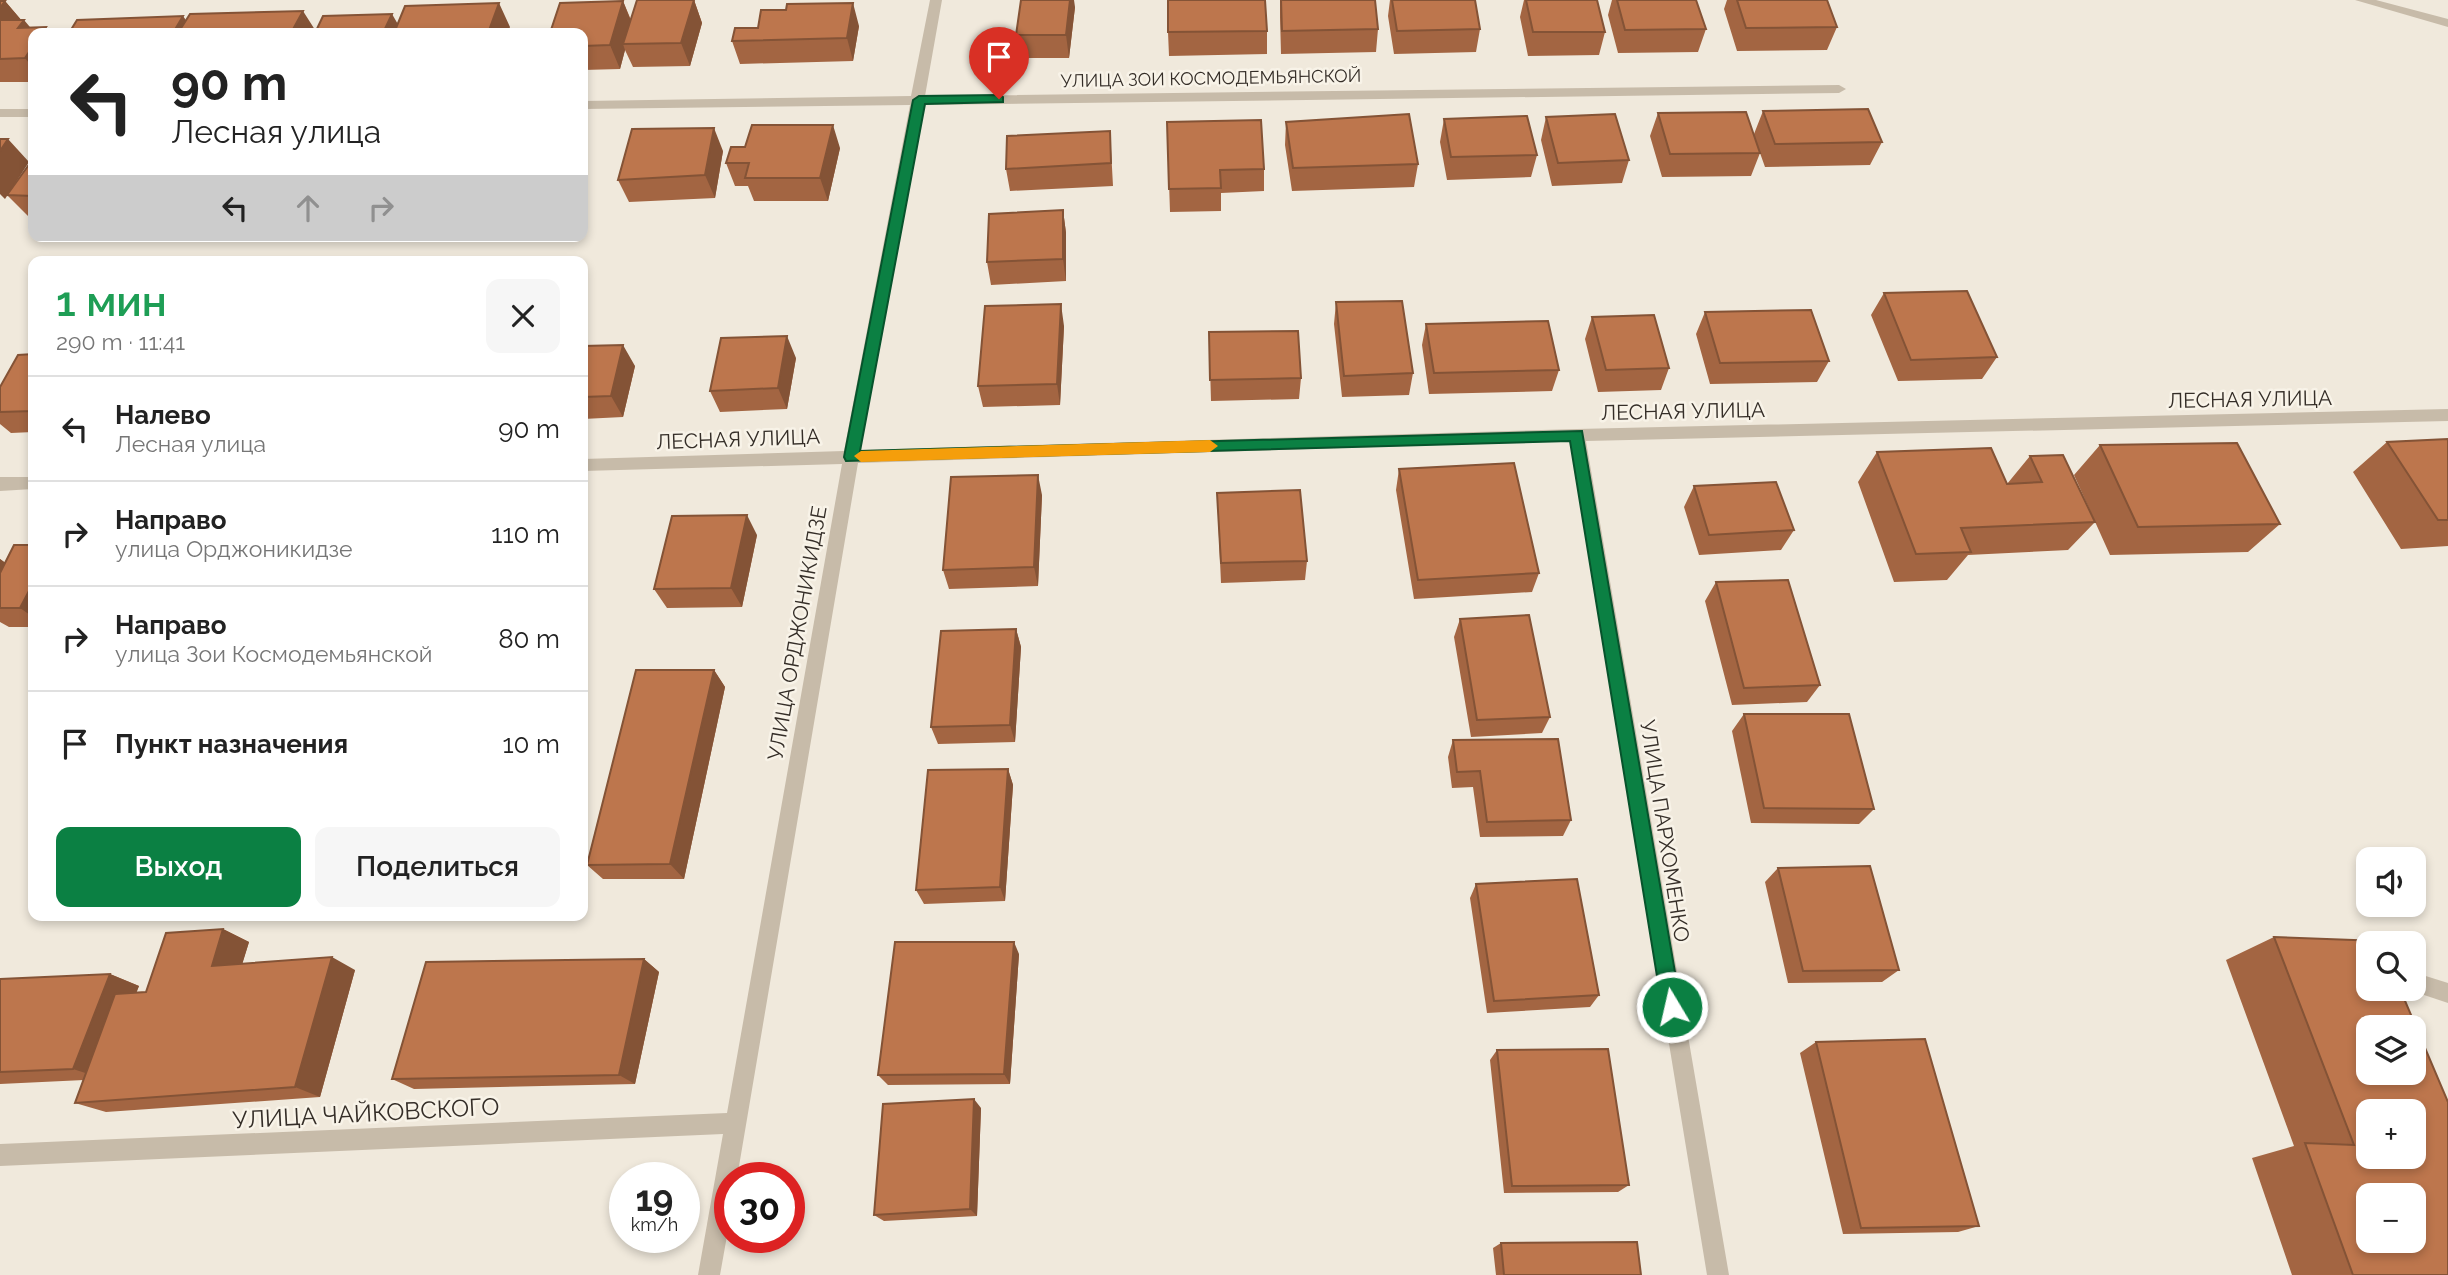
<!DOCTYPE html>
<html lang="ru">
<meta charset="utf-8">
<style>
body{margin:0;font-family:Raleway,sans-serif;background:#f6f6f6;color:#222;height:100vh;display:flex;flex-direction:column;font-size:26px;white-space:nowrap}
*{box-sizing:border-box;margin:0}
p{font-size:23px;color:#767676}
.icon{flex:none;width:38px;height:38px;fill:none;stroke:currentColor;stroke-width:2;stroke-linecap:round;stroke-linejoin:round}
.map{position:relative;flex:1;overflow:hidden}
.panel{position:absolute;left:28px;top:256px;width:560px;height:665px;display:flex;flex-direction:column;background:#fff;border-radius:14px;box-shadow:0 4px 10px #0003}
.panel>*{flex:none}
.top-card{position:absolute;left:28px;top:28px;width:560px;height:214px;border-radius:14px;box-shadow:0 4px 10px #0003;background:#fff;color:#222;overflow:hidden}
.controls{position:absolute;left:2356px;top:847px;display:grid;gap:14px}
.controls a{display:grid;place-items:center;width:70px;height:70px;border-radius:14px;background:#fff;box-shadow:0 4px 10px #0003;font-size:35px}
.speed{position:absolute;left:609px;top:1162px;display:flex;gap:14px;font-size:35px;font-weight:700;text-align:center}
.speed>*{display:grid;place-content:center;width:91px;height:91px;border-radius:50%;background:#fff;box-shadow:0 4px 10px #0003;line-height:1}
.speed small{font-size:18px;font-weight:400}
.speed .limit{border:10px solid #d22;background:#fff;color:#111}
.pin{position:absolute;display:grid;place-items:center;width:60px;height:60px;color:#fff;margin:-72px -30px;border-radius:50% 50% 50% 0;rotate:-45deg;box-shadow:0 0 7px #0007}
.pin .icon{rotate:45deg}
.me{position:absolute;width:77px;margin:-38px;rotate:351deg;stroke-linejoin:round;filter:drop-shadow(0 0 5px #0008)}
.turn{display:flex;align-items:center;gap:24px;height:147px;padding:0 28px;font-size:32px}
.turn .icon{width:91px;height:91px;stroke-width:2.5}
.turn b{display:block;font-size:49px;line-height:60px}
.lanes{display:flex;align-items:center;height:66px;padding:0 28px;background:#0003;justify-content:center;gap:35px;direction:ltr}
.lanes .off{opacity:.35}
.round{display:grid;place-items:center;flex:none;width:74px;height:74px;border-radius:14px;background:#f6f6f6}
.summary{display:flex;align-items:center;justify-content:space-between;height:119px;padding:0 28px}
h1{font-size:42px;font-weight:600;line-height:52px;color:#1e9e55}
.primary-button{display:flex;gap:14px;margin-top:auto;padding:14px 28px}
.primary-button a{flex:1;height:80px;border-radius:14px;background:#0b8043;color:#fff;font-size:28px;font-weight:600;line-height:80px;text-align:center}
.primary-button a+a{background:#f6f6f6;color:#222}
ul{padding:0;list-style:none}
li{display:flex;align-items:center;gap:21px;height:105px;padding:0 28px;border-top:2px solid #e0e0e0}
li div{flex:1}
li b{display:block;font-size:26px}
li em{font-style:normal}
.map>svg:first-child{display:block}
.lines{fill:none;stroke-linecap:round;stroke-linejoin:round}
.service{fill:#c7bba9;fill-rule:evenodd}
.minor{fill:#c7bba9;fill-rule:evenodd}
.wall{fill:#a36542}
.shaded-wall{fill:#845336}
.building{fill:#bd764d;stroke:#845336;stroke-width:2;fill-rule:evenodd}
.route{fill:#0b8043;stroke:#07532c;stroke-width:2}
.slow{fill:#f59e0b}
.labels{text-anchor:middle;dominant-baseline:central;stroke-width:5;stroke-linejoin:round;paint-order:stroke}
.far-street-label{font-size:18px;fill:#352e28;stroke:#f8f3e8}
.street-label{font-size:21px;fill:#352e28;stroke:#f8f3e8}
.near-street-label{font-size:24px;fill:#352e28;stroke:#f8f3e8}
</style>
<div class="map">
<svg width="2448" height="1275" viewBox="0 0 2448 1275">
<rect width="100%" height="100%" fill="#f0e9dc"/>
<g class="lines">
<path class="service" d="M2413 972 2448 983V1003L2406 989H2413Z"/>
<path class="minor" d="M930 0H942L925 96 1839 85 1846 89 1839 93 923 105 860 450 1577 429 2448 409V421L1586 441 1729 1275H1707L1570 441 858 463 737 1178H730V1219L720 1275H698L723 1134 0 1166V1144L727 1113 842 464 583 471V459L844 451 910 105 583 109V101L911 96Z
M2355 0H2376L2448 19V27Z
M0 109H33V117H0Z
M0 477H33V489L0 491Z"/>
</g>
<path class="wall" d="M694 0 702 23 690 66 633 67 625 50 620 69 583 70V33L623 1 631 20Z
M1280 0H1375L1378 29 1376 52 1281 54 1280 17Z
M1390 0H1475L1480 29 1476 52 1394 54 1388 16Z
M1524 0H1597L1605 32 1599 55 1528 56 1520 17Z
M1612 0H1696L1706 29 1698 52 1618 53 1608 15Z
M1727 0H1827L1837 27 1827 50 1737 51 1724 9Z
M0 1H5L21 20 30 28 46 27 50 33H33V82H0Z
M1075 7 1069 58H1019L1016 35Z
M859 26 853 61 740 64 732 41Z
M1267 31V54L1169 56 1168 32Z
M1763 111 1882 142 1870 165 1765 167 1760 153 1751 176 1662 177 1650 136 1658 113 1754 134Z
M1546 117 1629 160 1622 183 1552 186 1541 140Z
M1444 119 1537 155 1531 177 1447 180 1440 142Z
M1167 122 1264 169V191L1221 193V211L1170 212Z
M1286 122 1418 164 1414 187 1292 191 1285 145Z
M1110 131 1113 186 1010 191 1006 169Z
M840 148 828 201H754L748 186H735L726 163Z
M723 151 715 198 629 202 618 180Z
M33 159V218H30L7 195Z
M1063 210 1066 233V281L991 285 987 262Z
M1884 293 1997 357 1982 379 1898 381 1871 315Z
M1336 302 1413 373 1409 395 1342 397 1334 324Z
M1705 312 1829 361 1817 382 1710 384 1696 334Z
M1592 317 1669 368 1661 390 1598 392 1585 339Z
M1426 324 1559 370 1552 391 1429 394 1422 345Z
M1064 326 1060 405 983 407 978 386Z
M1209 332 1301 378 1299 399 1211 401Z
M583 346 635 366 623 417 583 419Z
M33 354V432L11 433 0 424V387Z
M796 358 787 409 720 412 710 391Z
M2448 439V546L2401 549 2353 472 2387 442Z
M2100 445 2280 524 2248 552 2110 555 2074 475Z
M1877 452 2007 484 2030 456 2095 522 2068 550 1968 555 1947 580 1894 582 1858 482Z
M1399 469 1539 573 1532 592 1414 599 1396 490Z
M1694 486 1794 530 1781 550 1699 555 1684 507Z
M1217 493 1307 561 1305 580 1221 583Z
M1042 495 1038 586 949 589 943 570Z
M757 535 742 607 667 608 654 589Z
M33 545V627H9L0 622V559L5 563Z
M1716 582 1820 685 1807 702 1732 705 1705 601Z
M1460 619 1550 717 1542 733 1471 737 1454 637Z
M1016 629 1021 647 1015 742 938 744 931 727Z
M714 670 725 687 684 879H603L587 865Z
M1744 714 1874 809 1859 824 1751 823 1732 731Z
M1453 740 1571 820 1563 836 1480 837 1473 787 1452 788 1448 757Z
M1008 769 1013 785 1005 901 924 904 916 890Z
M1778 868 1899 970 1882 982 1788 983 1765 882Z
M1476 884 1599 995 1590 1007 1487 1013 1470 898Z
M223 929 249 942 242 964 355 970 320 1097 106 1112 75 1103 84 1080 0 1084V979L110 974 139 986 136 992H146Z
M2274 937 2448 1275H2292L2252 1158 2294 1146 2226 960Z
M1019 954 1010 1084 888 1085 878 1075Z
M644 959 659 972 635 1084 414 1089 392 1079Z
M1816 1042 1979 1226 1958 1232 1843 1234 1800 1053Z
M1497 1050 1629 1185 1618 1192 1504 1193 1490 1060Z
M981 1108 977 1216 884 1221 874 1215Z
M1501 1243 1641 1275H1496L1493 1248Z"/>
<path class="shaded-wall" d="M694 0 702 23 690 66 681 43Z
M1070 0H1074L1075 7 1069 58 1066 35Z
M5 1 23 22 24 20 35 33 0 31V8Z
M623 1 632 24 623 44 625 50 620 69 610 45Z
M499 3 510 27 508 33H488Z
M853 3 859 26 853 61 847 38Z
M303 11 317 33H291Z
M392 14 403 33H383Z
M183 16 195 33H173Z
M46 27 50 33H42Z
M33 46V68L25 58Z
M833 125 840 148 828 201 820 178Z
M714 128 723 151 715 198 705 175Z
M8 139 29 162 5 199 0 194V151Z
M1063 210 1066 233V281L1063 259Z
M1061 304 1064 326 1060 405 1057 384Z
M787 336 796 358 787 409 778 388Z
M623 345 635 366 623 417 611 396Z
M1038 475 1042 495 1038 586 1034 567Z
M747 515 757 535 742 607 731 588Z
M0 559 10 566 0 585Z
M30 589 33 592V617L20 608Z
M1016 629 1021 647 1015 742 1010 725Z
M714 670 725 687 684 879 670 864Z
M1008 769 1013 785 1005 901 1000 887Z
M223 929 249 942 238 978 212 966Z
M1014 942 1019 954 1010 1084 1004 1074Z
M332 957 355 970 320 1097 295 1087Z
M644 959 659 972 635 1084 619 1075Z
M110 974 139 986 104 1079 73 1069Z
M974 1099 981 1108 977 1216 970 1209Z"/>
<path class="building" d="M637 0H694L681 43 623 44Z
M1021 0H1070L1066 35H1016Z
M1168 0H1265L1267 31 1168 32Z
M1281 0H1375L1378 29 1282 31Z
M1392 0H1475L1480 29 1397 31Z
M1526 0H1597L1605 32H1533Z
M1617 0H1696L1706 29 1625 30Z
M1737 0H1827L1837 27 1746 28Z
M0 1H5L0 8Z
M623 1 610 45 583 46V33H550L560 3Z
M499 3 488 33H394L405 6Z
M853 3 847 38 732 41 735 28H758L761 10H786L787 4Z
M303 11 291 33H178L190 14Z
M392 14 383 33H315L323 16Z
M183 16 173 33H69L77 20Z
M0 20H24L18 28 46 27 42 33H33V46L25 58 0 59Z
M1868 109 1882 142 1775 144 1763 111Z
M1746 112 1760 153 1670 154 1658 113Z
M1409 114 1418 164 1293 168 1286 122Z
M1615 114 1629 160 1558 163 1546 117Z
M1527 116 1537 155 1451 157 1444 119Z
M1261 120 1264 169 1220 170 1221 188 1169 189 1167 122Z
M752 125H833L820 178H745L749 163H726L731 147H745Z
M714 128 705 175 618 180 632 129Z
M1110 131 1111 163 1006 169 1007 136Z
M0 139H8L0 151Z
M33 159V196L7 195Z
M1063 210V259L987 262 989 214Z
M1967 291 1997 357 1911 360 1884 293Z
M1402 301 1413 373 1344 376 1336 302Z
M1061 304 1057 384 978 386 985 306Z
M1811 310 1829 361 1720 363 1705 312Z
M1654 315 1669 368 1606 370 1592 317Z
M1548 321 1559 370 1434 373 1426 324Z
M1298 331 1301 378 1210 380 1209 332Z
M787 336 778 388 710 391 721 338Z
M623 345 611 396 583 397V346Z
M33 354V411L0 412V387L18 355Z
M2448 439V520H2438L2387 442Z
M2237 443 2280 524 2138 527 2100 445Z
M1991 448 2007 484 2042 482 2030 456 2063 455 2095 522 1961 528 1971 552 1916 554 1877 452Z
M1514 463 1539 573 1418 580 1399 469Z
M1038 475 1034 567 943 570 951 477Z
M1776 482 1794 530 1709 535 1694 486Z
M1300 490 1307 561 1221 563 1217 493Z
M747 515 731 588 654 589 672 516Z
M14 545H33V589H30L20 608H0V573Z
M1788 580 1820 685 1744 688 1716 582Z
M1529 615 1550 717 1477 720 1460 619Z
M1016 629 1010 725 931 727 941 631Z
M636 670H714L670 864 587 865Z
M1744 714H1849L1874 809 1764 808Z
M1558 739 1571 820 1487 822 1480 771 1457 772 1453 740Z
M1008 769 1000 887 916 890 928 770Z
M1870 866 1899 970 1803 971 1778 868Z
M1577 879 1599 995 1494 1001 1476 884Z
M223 929 212 966 332 957 295 1087 75 1103 115 994 146 992 166 933Z
M2274 937 2380 941 2381 943H2368V989H2400L2448 1102V1275H2353L2305 1143 2354 1145ZM2368 1027H2413V1073H2368ZM2368 1111H2413V1157H2368ZM2368 1195H2413V1241H2368Z
M895 942H1014L1004 1074 878 1075Z
M644 959 619 1075 392 1079 426 962Z
M110 974 73 1069 0 1072V979Z
M1925 1039 1979 1226 1861 1228 1816 1042Z
M1608 1049 1629 1185 1512 1186 1497 1050Z
M974 1099 970 1209 874 1215 883 1104Z
M1637 1242 1641 1275H1504L1501 1243Z"/>
<path class="route" d="M999 95 1003 97V102L925 104 860 451 1582 431 1681 1007 1678 1013 1672 1016 1665 1013 1662 1007 1570 441 846 461 844 457 913 100 919 96Z"/>
<path class="slow" d="M1210 440 1218 446 1210 452 861 462 854 456 861 451Z"/>
<g class="labels">
<g class="far-street-label">
<text transform="translate(1211 78) rotate(-1)">УЛИЦА ЗОИ КОСМОДЕМЬЯНСКОЙ</text>
</g>
<g class="street-label">
<text transform="translate(2250 399) rotate(-1)">ЛЕСНАЯ УЛИЦА</text>
<text transform="translate(1683 411) rotate(-1)">ЛЕСНАЯ УЛИЦА</text>
<text transform="translate(738 439) rotate(-2)">ЛЕСНАЯ УЛИЦА</text>
<text transform="translate(797 633) rotate(-80)">УЛИЦА ОРДЖОНИКИДЗЕ</text>
<text transform="translate(1665 831) rotate(81)">УЛИЦА ПАРХОМЕНКО</text>
</g>
<g class="near-street-label">
<text transform="translate(366 1113) rotate(-3)">УЛИЦА ЧАЙКОВСКОГО</text>
</g>
</g>
</svg>
<div class="controls">
<a><svg class="icon" aria-label="sound" viewBox="0 0 24 24"><path d="M4 9h4l5-4v14l-5-4H4zM17 9q2 3 0 6"/></svg></a>
<a><svg class="icon" aria-label="search" viewBox="0 0 24 24"><circle cx="10" cy="10" r="6"/><path d="M15 15l6 6"/></svg></a>
<a><svg class="icon" aria-label="layers" viewBox="0 0 24 24"><path d="M12 4l9 5-9 5-9-5zM3 14l9 5 9-5"/></svg></a>
<a>+</a>
<a>−</a>
</div>
<div class="speed"><div>19<small>km/h</small></div><div class="limit">30</div></div>
<div class="pin" style="left:999px;top:99px;background:#d93025"><svg class="icon" aria-label="arrive" viewBox="0 0 24 24"><path d="M6 21V4h12l-3 4 3 4H6"/></svg></div>
<svg class="me" style="left:1672px;top:1007px" viewBox="-20 -20 40 40"><circle r="17" fill="#0b8043" stroke="#fff" stroke-width="3"/><path d="M0-11L8 9 0 5-8 9z" fill="#fff"/></svg>
<div class="top-card">
<div class="turn"><svg class="icon" aria-label="left" viewBox="0 0 24 24"><path d="M17 20v-9H6M10 6l-5 5 5 5"/></svg><div><b>90 m</b>Лесная улица</div></div>
<div class="lanes"><svg class="icon" aria-label="left" viewBox="0 0 24 24"><path d="M17 20v-9H6M10 6l-5 5 5 5"/></svg><svg class="icon off" aria-label="ahead" viewBox="0 0 24 24"><path d="M12 20V5M6 11l6-6 6 6"/></svg><svg class="icon off" aria-label="right" viewBox="0 0 24 24"><path d="M7 20v-9h11M14 6l5 5-5 5"/></svg></div>
</div>
<section class="panel">
<div class="summary"><div><h1>1 мин</h1><p>290 m · 11:41</p></div><a class="round"><svg class="icon" aria-label="close" viewBox="0 0 24 24"><path d="M6 6l12 12M18 6L6 18"/></svg></a></div>
<ul>
<li><svg class="icon" aria-label="left" viewBox="0 0 24 24"><path d="M17 20v-9H6M10 6l-5 5 5 5"/></svg><div><b>Налево</b><p>Лесная улица</p></div><em>90 m</em></li>
<li><svg class="icon" aria-label="right" viewBox="0 0 24 24"><path d="M7 20v-9h11M14 6l5 5-5 5"/></svg><div><b>Направо</b><p>улица Орджоникидзе</p></div><em>110 m</em></li>
<li><svg class="icon" aria-label="right" viewBox="0 0 24 24"><path d="M7 20v-9h11M14 6l5 5-5 5"/></svg><div><b>Направо</b><p>улица Зои Космодемьянской</p></div><em>80 m</em></li>
<li><svg class="icon" aria-label="arrive" viewBox="0 0 24 24"><path d="M6 21V4h12l-3 4 3 4H6"/></svg><div><b>Пункт назначения</b></div><em>10 m</em></li>
</ul>
<div class="primary-button"><a>Выход</a><a>Поделиться</a></div>
</section>
</div>
